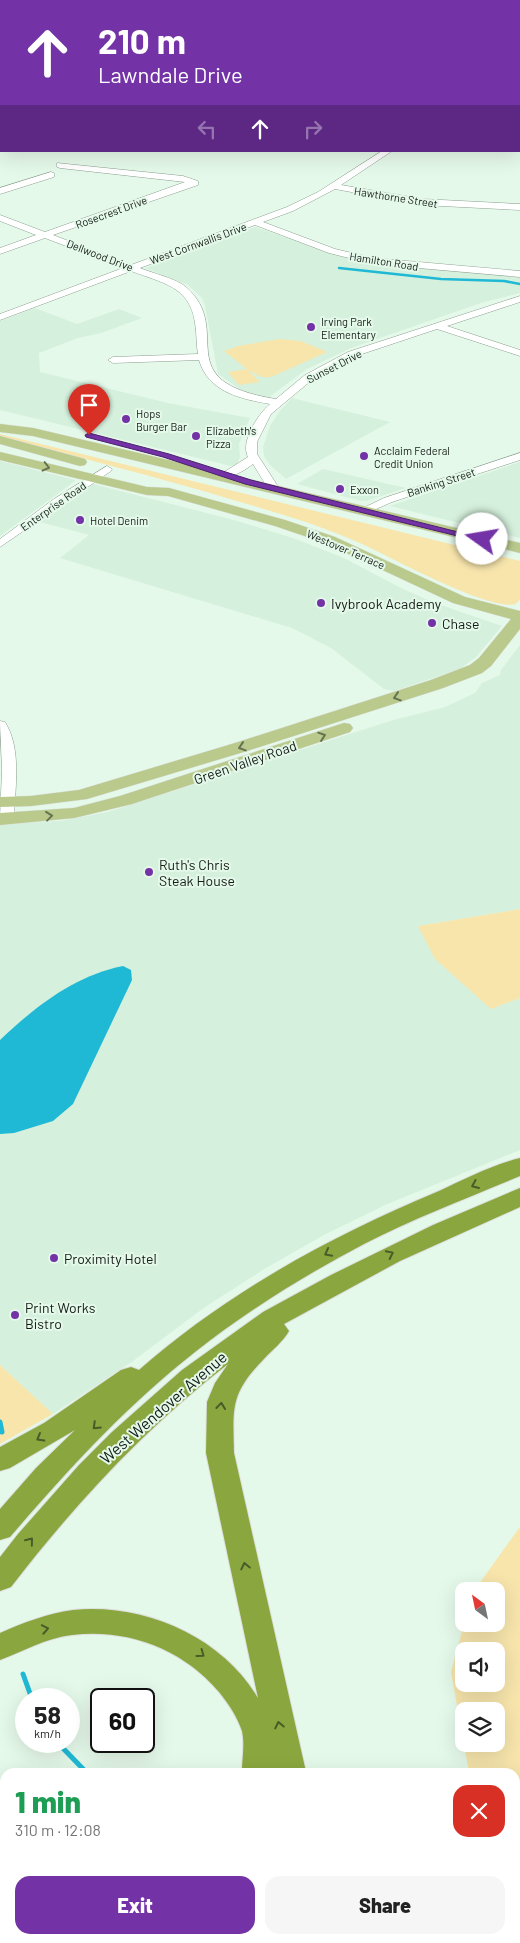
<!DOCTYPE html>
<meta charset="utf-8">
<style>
body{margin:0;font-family:Barlow,sans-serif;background:#f6f6f6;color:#222;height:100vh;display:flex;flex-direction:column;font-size:19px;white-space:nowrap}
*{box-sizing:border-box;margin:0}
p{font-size:16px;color:#767676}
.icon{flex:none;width:28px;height:28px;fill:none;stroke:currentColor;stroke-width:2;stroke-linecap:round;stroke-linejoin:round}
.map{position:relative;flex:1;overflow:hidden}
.panel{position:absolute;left:0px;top:1768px;width:520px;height:176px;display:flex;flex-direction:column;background:#fff;border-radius:15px 15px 0 0;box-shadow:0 5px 20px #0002}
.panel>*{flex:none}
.hud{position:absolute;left:0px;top:0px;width:520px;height:152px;box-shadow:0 5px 20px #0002;background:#7332a6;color:#fff;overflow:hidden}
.needle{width:32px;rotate:327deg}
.controls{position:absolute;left:455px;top:1582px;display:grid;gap:10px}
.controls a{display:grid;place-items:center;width:50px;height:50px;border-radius:10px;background:#fff;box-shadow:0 5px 20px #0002;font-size:25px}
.speed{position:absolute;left:15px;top:1688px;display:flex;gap:10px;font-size:25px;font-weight:700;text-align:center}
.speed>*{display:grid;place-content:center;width:65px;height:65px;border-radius:50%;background:#fff;box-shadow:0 5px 20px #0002;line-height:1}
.speed small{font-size:12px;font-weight:400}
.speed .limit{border:2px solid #111;border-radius:8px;background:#fff;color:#111}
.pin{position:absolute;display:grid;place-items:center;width:42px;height:42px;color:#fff;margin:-51px -21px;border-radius:50% 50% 50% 0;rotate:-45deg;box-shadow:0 0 5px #0007}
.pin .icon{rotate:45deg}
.me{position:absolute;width:55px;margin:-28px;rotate:283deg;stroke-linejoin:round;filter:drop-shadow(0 0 4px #0008)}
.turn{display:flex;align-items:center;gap:18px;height:105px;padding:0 15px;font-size:22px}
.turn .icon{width:65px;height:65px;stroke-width:2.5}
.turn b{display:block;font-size:35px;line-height:42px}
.lanes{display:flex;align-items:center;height:48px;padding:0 15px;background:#0003;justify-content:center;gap:25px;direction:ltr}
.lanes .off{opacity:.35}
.round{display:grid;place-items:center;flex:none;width:52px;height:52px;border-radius:15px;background:#f6f6f6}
.overview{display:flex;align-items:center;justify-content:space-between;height:85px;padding:0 15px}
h1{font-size:30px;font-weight:800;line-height:38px;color:#1e9e55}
.button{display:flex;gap:10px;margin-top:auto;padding:10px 15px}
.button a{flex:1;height:58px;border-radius:15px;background:#7332a6;color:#fff;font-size:20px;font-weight:800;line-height:58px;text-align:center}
.button a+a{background:#f6f6f6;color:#222}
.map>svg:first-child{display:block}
.built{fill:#d5f0dc}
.green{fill:#f7e5ac;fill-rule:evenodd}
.water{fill:#1fb9d5}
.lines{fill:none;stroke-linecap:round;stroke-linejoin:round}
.stream-far2{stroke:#1fb9d5;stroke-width:2}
.stream-far1{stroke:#1fb9d5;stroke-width:2.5}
.stream{stroke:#1fb9d5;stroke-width:5}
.minor-casing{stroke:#8c9f91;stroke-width:1}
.major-casing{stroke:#dedfde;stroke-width:1}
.highway-casing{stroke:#dedfde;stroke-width:2}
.minor{fill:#fff;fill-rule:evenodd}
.major{fill:#b9ca8c;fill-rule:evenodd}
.highway{fill:#8aa73f;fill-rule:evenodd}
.oneway{stroke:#667351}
.oneway2{stroke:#495b28}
.route{fill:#7332a6;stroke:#4b206c}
.poi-dot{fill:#7332a6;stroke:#e5f9ea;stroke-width:2}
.labels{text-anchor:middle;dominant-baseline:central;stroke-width:4;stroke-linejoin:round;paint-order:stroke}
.far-street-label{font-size:11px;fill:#141c16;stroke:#e5f9ea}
.far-poi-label{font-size:11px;fill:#141c16;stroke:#e5f9ea;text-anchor:start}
.poi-label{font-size:14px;fill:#141c16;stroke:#e5f9ea;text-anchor:start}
.street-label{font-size:14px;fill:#141c16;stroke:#e5f9ea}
.near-street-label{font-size:16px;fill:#141c16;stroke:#e5f9ea}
</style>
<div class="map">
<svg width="520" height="1943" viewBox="0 0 520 1943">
<rect width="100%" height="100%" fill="#e5f9ea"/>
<path class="built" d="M255 227 352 260 410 268 520 276V293L481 303 351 348 307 369 269 397 255 394 241 390 218 374 205 306 202 298 188 285 145 268Z
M35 308 77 324 119 309 142 318 101 333 78 338 39 353 40 372 168 403 250 418 239 444 240 457 237 464 231 466 0 410V321Z
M292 398 390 422 286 479 270 465 264 456 263 447 270 426 279 412Z
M0 461 75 480V481L0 536Z
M520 462V538L390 506 393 505Z
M323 469 406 488 366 501H361L297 484Z
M93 484 234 520 293 538 344 558 403 589 435 603 502 626 476 657 460 669 394 691 384 689 331 648 292 628 60 558 89 535 40 522Z
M520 645V909L418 926 491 1009 520 998V1150L385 1205 324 1235 266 1268 205 1307 133 1361 53 1414 0 1365V824L60 821 108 812 393 720 445 707 475 693 482 683 500 675 501 670Z"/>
<path class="green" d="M279 339 301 341 327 352 271 377H261L248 370 260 382 239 385 228 372 247 369 224 351 238 346Z
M0 434 520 561V599L516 604C491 612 390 557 362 544 320 525 275 512 230 499 154 476 77 457 0 437Z
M520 909V998L491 1009 435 959 418 926Z
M0 1365 53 1414 0 1444Z
M519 1528 520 1529V1865L515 1862V1772H469L451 1672 464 1624H496V1591H474ZM464 1651H496V1684H464ZM464 1711H496V1744H464Z"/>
<path class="water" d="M123 966 131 970 132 980 73 1104 53 1121 14 1133 0 1134V1040C36 1006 74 976 123 966Z"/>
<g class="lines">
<path class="stream-far2" d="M216 1 245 0"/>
<path class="stream-far1" d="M339 268 441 279 504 281 520 284"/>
<path class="stream" d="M0 1422 2 1432
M23 1674 32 1699
M56 1741 86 1772"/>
<g class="minor-casing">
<path id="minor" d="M86 0H96L97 1H87Z
M401 0H413L414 1H402Z
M519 19H520V23H519Z
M0 41H1V45H0Z
M0 58H1V62H0Z
M382 151H392L341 185 422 199 520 204V210L422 205 335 189 293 211 263 222 335 249 373 258 520 271V277L373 264 329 253 255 225 140 268C152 273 177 279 186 287 236 331 165 381 276 399L305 375 348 352 520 296V302L447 326 520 350V356L437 329 356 356 313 379 271 414 257 442V454L279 488 277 490H269L253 464C245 470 237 475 227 477L221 474 248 457C240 442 258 414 270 404 241 399 208 392 199 360L113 363 108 360 113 357 198 354C196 344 197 334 195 323 190 286 162 283 131 271L0 320V314L123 268 45 238 0 254V248L36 235 0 221V215L45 232 185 182 60 168 57 167V163L183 176 198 181V185L53 235 131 265 287 207 318 192Z
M51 172 54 173V177L0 194V188Z
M520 453V460L392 502 367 513H359L357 511 384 498Z
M107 466 112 469 111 471 0 547V539L54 499Z
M0 721 5 722C22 749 15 788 14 818L7 822 0 818 2 770Z"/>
</g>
<g class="major-casing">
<path id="major" d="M0 424 33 428 520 543V553L33 436 0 432Z
M0 436 85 459 87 462 85 465 80 466 0 444Z
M0 452 147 487 169 488 285 520 335 537 465 597 520 611V629L491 666 482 673 443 688 247 751 87 799 31 806 0 807V797L31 796 79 790 235 743 431 680 470 665 479 658 511 619 453 603 325 543 275 526 168 496 147 495 0 460Z
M344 723 350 724 353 728 350 732 132 804 74 818 0 825V813L74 808 120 796Z
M95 1939H152L154 1943H97Z"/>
</g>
<g class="highway-casing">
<path id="highway" d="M520 1158V1176C468 1198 414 1218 364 1244 305 1275 247 1311 195 1352 126 1406 67 1471 10 1537L0 1540V1509L36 1468 75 1430 10 1468 0 1471V1447L44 1423 121 1370 131 1367 139 1370C228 1292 331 1236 439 1191 465 1179 492 1165 520 1158Z
M520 1188V1207L400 1261 284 1324 289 1331C283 1342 272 1350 263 1360 230 1394 233 1408 234 1453L306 1772H242C242 1758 245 1745 242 1731 237 1716 228 1703 219 1692 183 1649 127 1628 72 1635 46 1638 24 1651 0 1660V1633C23 1623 48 1613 73 1610 144 1603 221 1636 258 1698L206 1453 207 1402 215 1383 228 1364C145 1428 75 1504 11 1587L0 1591V1557L18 1534 79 1465 112 1432 182 1370 263 1312 331 1275 433 1225Z
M0 1897H5V1927H0Z
M351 1939H388L390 1943H353Z"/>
</g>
<use href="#minor" class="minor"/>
<use href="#major" class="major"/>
<use href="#highway" class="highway"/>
</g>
<defs><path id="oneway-chevron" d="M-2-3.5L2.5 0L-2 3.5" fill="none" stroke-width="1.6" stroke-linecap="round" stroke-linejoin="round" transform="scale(1.25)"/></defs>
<g class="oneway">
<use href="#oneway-chevron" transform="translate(46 467) rotate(14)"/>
<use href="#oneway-chevron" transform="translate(397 697) rotate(162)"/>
<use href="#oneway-chevron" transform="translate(322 736) rotate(-19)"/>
<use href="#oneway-chevron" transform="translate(242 747) rotate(162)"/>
<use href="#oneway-chevron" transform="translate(49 816) rotate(-7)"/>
</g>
<g class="oneway2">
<use href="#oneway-chevron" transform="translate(475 1185) rotate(157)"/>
<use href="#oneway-chevron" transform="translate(328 1253) rotate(152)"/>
<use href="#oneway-chevron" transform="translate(390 1254) rotate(-26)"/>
<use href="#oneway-chevron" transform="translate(221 1406) rotate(-84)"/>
<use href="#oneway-chevron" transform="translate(96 1426) rotate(136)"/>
<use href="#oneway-chevron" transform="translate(40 1438) rotate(150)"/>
<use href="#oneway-chevron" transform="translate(30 1541) rotate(-51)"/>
<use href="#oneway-chevron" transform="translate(245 1566) rotate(-102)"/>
<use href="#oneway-chevron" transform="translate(45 1629) rotate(-11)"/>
<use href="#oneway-chevron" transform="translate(201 1654) rotate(36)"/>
<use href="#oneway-chevron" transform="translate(279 1725) rotate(-102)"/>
</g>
<path class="route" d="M89 433 169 454 251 480 486 539 482 542 245 484 163 457 86 437 85 435Z"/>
<g class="poi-dot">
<circle cx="311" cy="327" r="5"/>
<circle cx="126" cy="419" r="5"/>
<circle cx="196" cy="436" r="5"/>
<circle cx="364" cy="456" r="5"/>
<circle cx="340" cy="489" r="5"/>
<circle cx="80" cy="520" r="5"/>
<circle cx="321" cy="603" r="5"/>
<circle cx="432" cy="623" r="5"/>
<circle cx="149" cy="872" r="5"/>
<circle cx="54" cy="1258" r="5"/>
<circle cx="15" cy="1315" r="5"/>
</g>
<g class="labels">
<g class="far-street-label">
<text transform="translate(396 197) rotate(9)">Hawthorne Street</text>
<text transform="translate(111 212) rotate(-20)">Rosecrest Drive</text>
<text transform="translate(198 243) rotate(-20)">West Cornwallis Drive</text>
<text transform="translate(100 255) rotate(21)">Dellwood Drive</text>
<text transform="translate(384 261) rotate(9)">Hamilton Road</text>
<text transform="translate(334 366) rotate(-27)">Sunset Drive</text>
<text transform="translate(441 482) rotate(-18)">Banking Street</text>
<text transform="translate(53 506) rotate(-35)">Enterprise Road</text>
<text transform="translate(346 549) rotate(23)">Westover Terrace</text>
</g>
<g class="far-poi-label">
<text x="321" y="321">Irving Park<tspan x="321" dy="13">Elementary</tspan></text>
<text x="136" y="413">Hops<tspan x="136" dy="13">Burger Bar</tspan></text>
<text x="206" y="430">Elizabeth's<tspan x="206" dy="13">Pizza</tspan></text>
<text x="374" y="450">Acclaim Federal<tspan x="374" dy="13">Credit Union</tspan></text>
<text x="350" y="489">Exxon</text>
<text x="90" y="520">Hotel Denim</text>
</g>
<g class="poi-label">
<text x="331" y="603">Ivybrook Academy</text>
<text x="442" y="623">Chase</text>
<text x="159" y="864">Ruth's Chris<tspan x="159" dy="16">Steak House</tspan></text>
<text x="64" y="1258">Proximity Hotel</text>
<text x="25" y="1307">Print Works<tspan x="25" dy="16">Bistro</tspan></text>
</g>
<g class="street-label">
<text transform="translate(245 762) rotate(-19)">Green Valley Road</text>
</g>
<g class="near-street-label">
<text transform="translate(163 1407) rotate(-41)">West Wendover Avenue</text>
</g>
</g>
</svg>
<div class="controls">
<a><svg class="needle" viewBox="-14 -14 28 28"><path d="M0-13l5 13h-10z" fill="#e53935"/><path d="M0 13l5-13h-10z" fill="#767676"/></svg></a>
<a><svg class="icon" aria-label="sound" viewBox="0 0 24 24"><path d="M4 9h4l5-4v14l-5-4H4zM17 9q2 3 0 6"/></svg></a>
<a><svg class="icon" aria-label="layers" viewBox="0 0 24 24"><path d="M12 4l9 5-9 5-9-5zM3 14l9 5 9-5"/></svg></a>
</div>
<div class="speed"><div>58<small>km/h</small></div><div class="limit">60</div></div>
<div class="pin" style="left:89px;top:435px;background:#d93025"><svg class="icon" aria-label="arrive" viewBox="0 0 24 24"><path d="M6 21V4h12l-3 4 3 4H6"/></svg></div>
<svg class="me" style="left:482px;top:539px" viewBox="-20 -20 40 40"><circle r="19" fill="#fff"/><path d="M0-13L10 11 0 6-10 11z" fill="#7332a6"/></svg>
<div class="hud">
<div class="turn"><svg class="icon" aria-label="ahead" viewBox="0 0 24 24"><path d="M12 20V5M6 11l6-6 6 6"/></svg><div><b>210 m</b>Lawndale Drive</div></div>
<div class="lanes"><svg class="icon off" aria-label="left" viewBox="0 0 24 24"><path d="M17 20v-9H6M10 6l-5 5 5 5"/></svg><svg class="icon" aria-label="ahead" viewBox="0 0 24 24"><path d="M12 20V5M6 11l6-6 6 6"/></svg><svg class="icon off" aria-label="right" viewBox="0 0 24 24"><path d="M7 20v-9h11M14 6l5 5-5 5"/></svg></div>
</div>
<section class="panel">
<div class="overview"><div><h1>1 min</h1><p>310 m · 12:08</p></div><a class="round" style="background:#d93025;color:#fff"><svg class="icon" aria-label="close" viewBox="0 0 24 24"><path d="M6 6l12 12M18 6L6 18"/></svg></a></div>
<div class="button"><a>Exit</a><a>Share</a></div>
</section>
</div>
